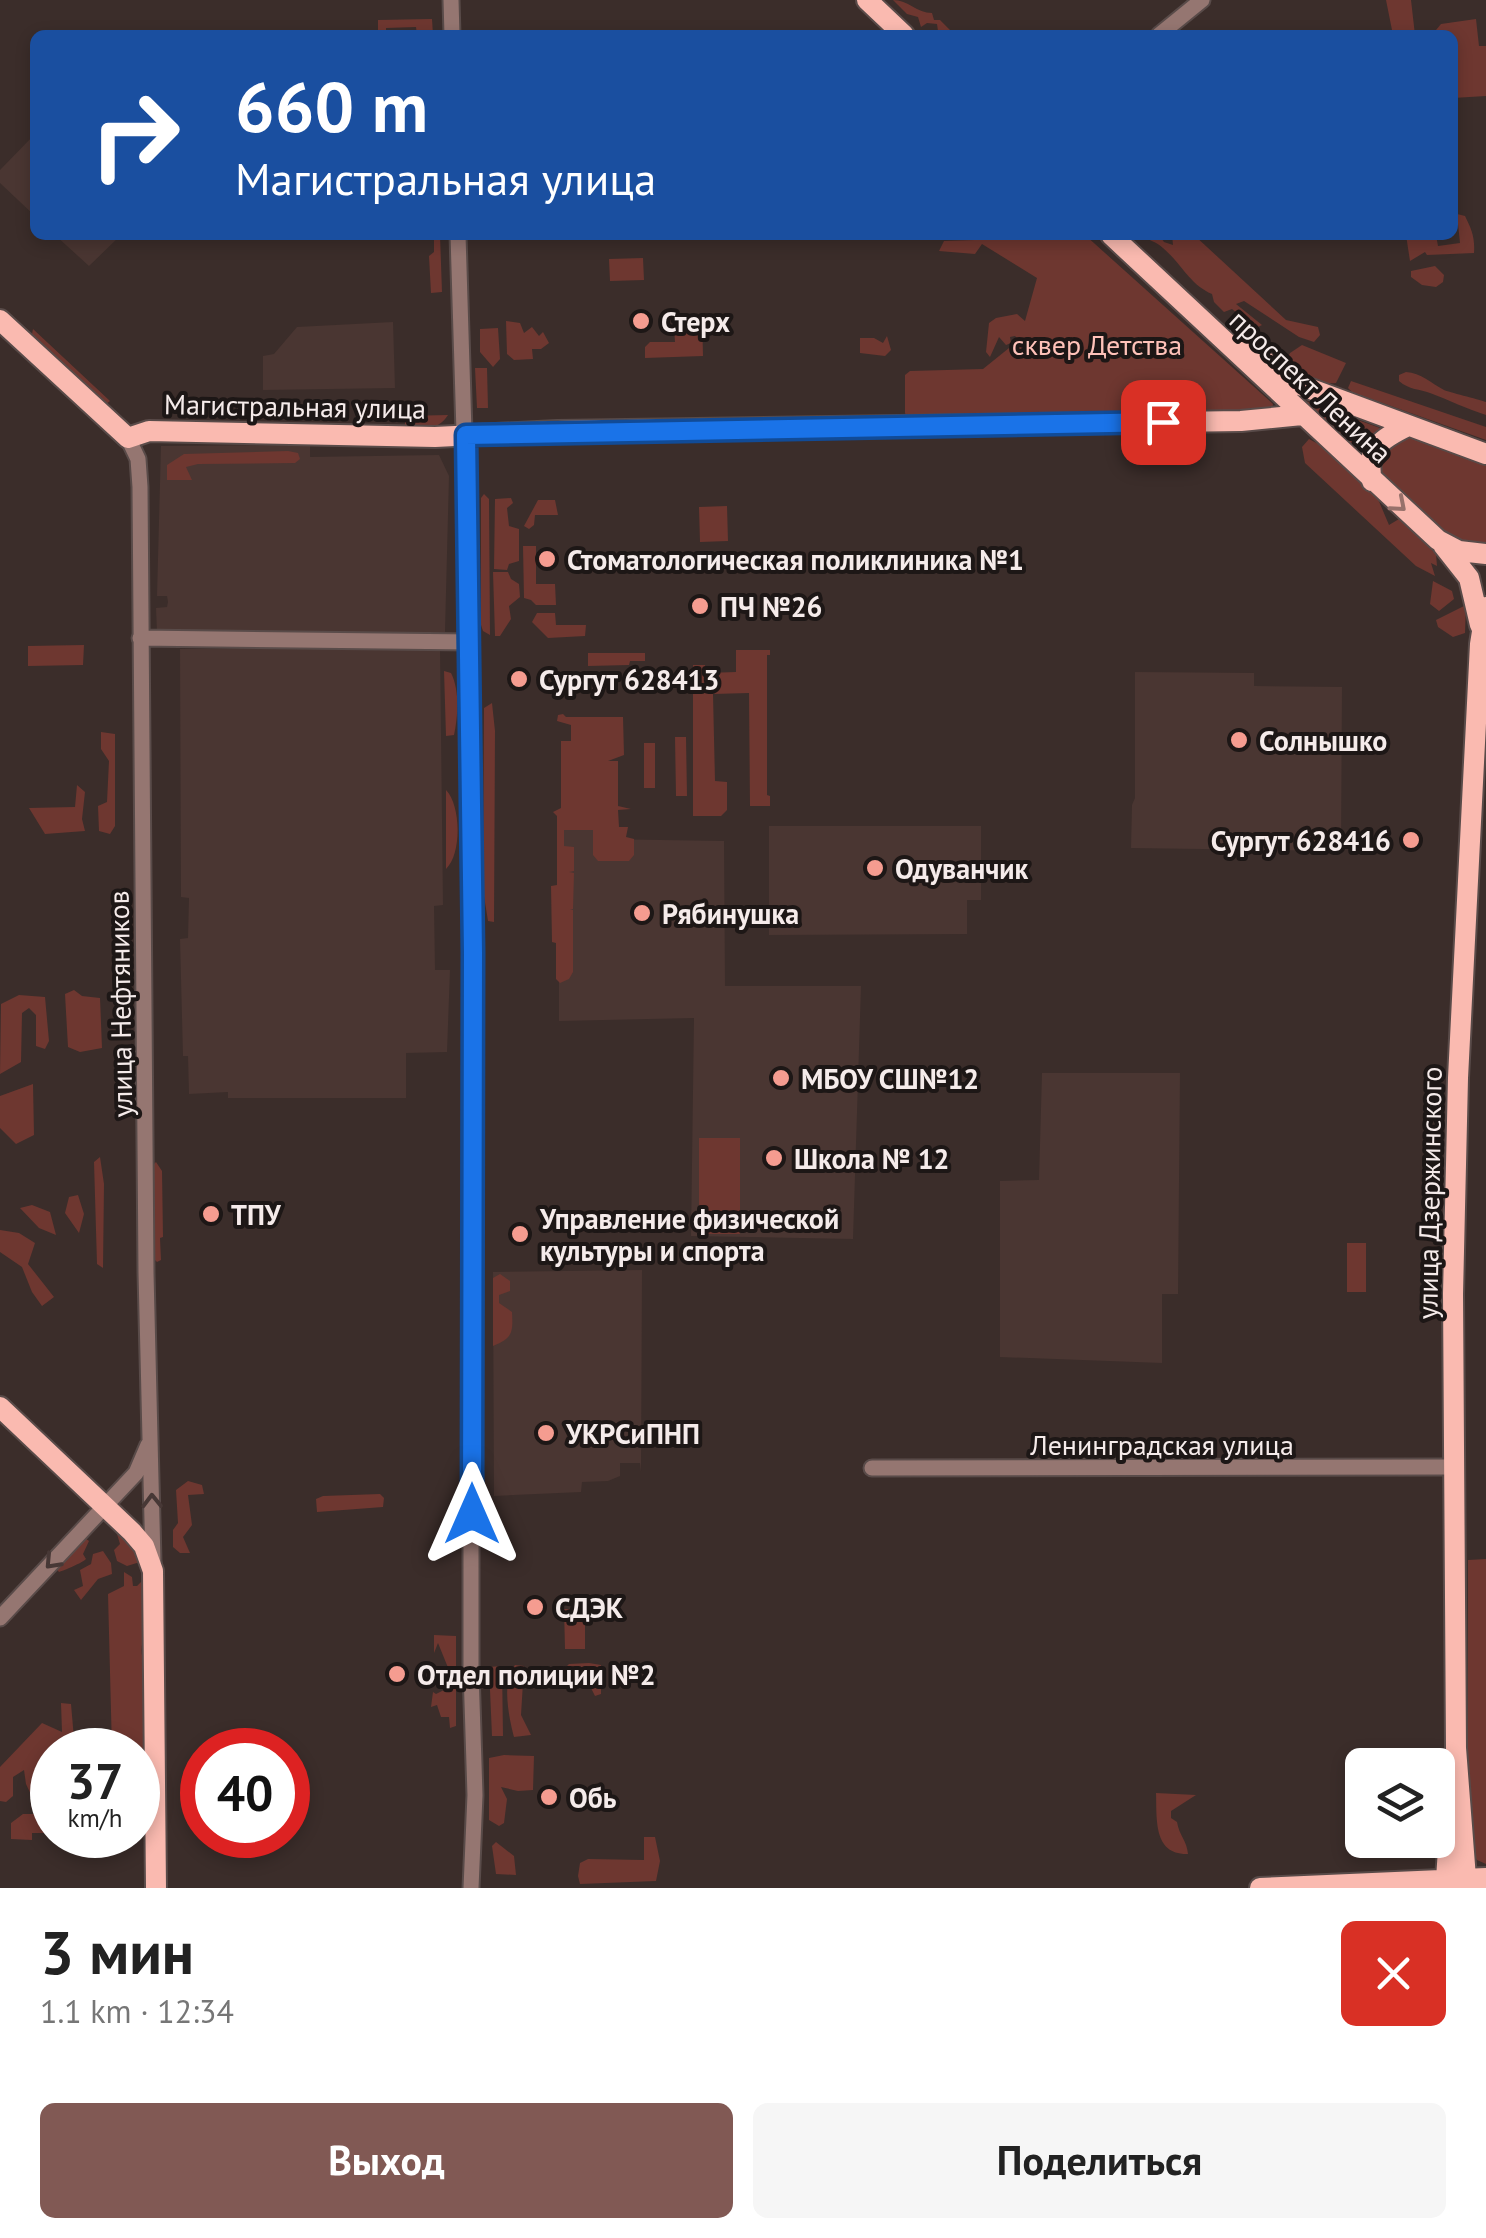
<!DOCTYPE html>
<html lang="ru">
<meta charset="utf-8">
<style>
body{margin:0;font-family:"PT Sans",sans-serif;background:#f6f6f6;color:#222;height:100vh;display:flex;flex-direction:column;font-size:38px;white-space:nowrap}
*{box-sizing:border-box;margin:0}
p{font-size:32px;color:#767676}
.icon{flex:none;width:55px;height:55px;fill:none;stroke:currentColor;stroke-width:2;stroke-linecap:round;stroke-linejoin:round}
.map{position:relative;height:1888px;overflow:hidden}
.sheet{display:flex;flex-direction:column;background:#fff;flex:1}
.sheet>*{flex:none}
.banner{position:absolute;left:30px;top:30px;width:1428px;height:210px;border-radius:15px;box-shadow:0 5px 15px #0003;background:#1a4fa0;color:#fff;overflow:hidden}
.buttons{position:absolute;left:1345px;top:1748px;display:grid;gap:20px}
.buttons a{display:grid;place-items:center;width:110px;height:110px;border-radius:15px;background:#fff;box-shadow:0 5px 15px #0003;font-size:50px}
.speed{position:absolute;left:30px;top:1728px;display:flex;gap:20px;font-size:50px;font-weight:700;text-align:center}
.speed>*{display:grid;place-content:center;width:130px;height:130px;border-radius:50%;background:#fff;box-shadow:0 5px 15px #0003;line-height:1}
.speed small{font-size:25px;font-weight:400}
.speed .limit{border:15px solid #d22;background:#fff;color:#111}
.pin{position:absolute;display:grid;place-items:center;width:85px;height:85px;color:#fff;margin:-42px;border-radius:20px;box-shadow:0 5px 15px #0006}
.me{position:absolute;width:110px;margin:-55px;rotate:0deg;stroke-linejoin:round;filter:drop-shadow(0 0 8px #0008)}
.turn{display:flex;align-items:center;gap:35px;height:210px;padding:0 40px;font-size:45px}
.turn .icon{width:130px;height:130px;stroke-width:2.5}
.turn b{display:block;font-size:70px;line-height:85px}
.round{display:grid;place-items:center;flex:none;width:105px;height:105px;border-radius:15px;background:#f6f6f6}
.summary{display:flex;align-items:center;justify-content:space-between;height:170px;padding:0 40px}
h1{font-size:60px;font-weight:700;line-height:75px}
.action{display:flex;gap:20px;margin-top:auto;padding:20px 40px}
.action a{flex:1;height:115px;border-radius:15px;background:#815954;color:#fff;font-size:40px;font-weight:700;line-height:115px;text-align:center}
.action a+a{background:#f6f6f6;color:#222}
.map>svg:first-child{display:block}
.built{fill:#4a3632}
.green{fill:#6e3730}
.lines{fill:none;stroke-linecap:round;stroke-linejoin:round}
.minor-casing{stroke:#594b49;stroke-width:19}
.major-casing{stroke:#594b49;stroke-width:24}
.minor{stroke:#957671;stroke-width:15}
.major{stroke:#fabab0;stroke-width:20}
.oneway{stroke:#97716b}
.oneway2{stroke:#473836}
.route-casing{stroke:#114b97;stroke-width:25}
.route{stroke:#1a73e8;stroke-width:18}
.poi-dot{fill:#f59c90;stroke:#1d1716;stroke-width:4}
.labels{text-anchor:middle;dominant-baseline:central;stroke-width:8;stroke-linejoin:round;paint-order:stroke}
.poi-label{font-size:28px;font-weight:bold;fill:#f5ebea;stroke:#1d1716;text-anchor:start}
.park-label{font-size:28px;fill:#ffc2b9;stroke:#1d1716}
.street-label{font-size:28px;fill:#f5ebea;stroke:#1d1716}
</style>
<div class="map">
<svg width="1486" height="1888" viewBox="0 0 1486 1888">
<rect width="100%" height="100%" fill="#3b2d2a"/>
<path class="built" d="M35 134V216L0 183V170Z
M55 235H121L89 266Z
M393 322 395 388 263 390V356L274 354 297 327Z
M310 445V457L439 455 449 476 445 632H157L156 608 167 607 168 602 167 596H157L161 446Z
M440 647 443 905 434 906 435 970H450L447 1052 406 1053V1098H228V1092L189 1094 188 1056H183L180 939 188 938 189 898 181 897 180 649Z
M1135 672 1254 673V686L1342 687 1341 851 1131 848 1132 805 1135 798Z
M769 826H981V900H967V934L769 935Z
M559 827H598L599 839 724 841 725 986H861L853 1239 691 1236 694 1018 559 1021Z
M1042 1073H1180L1178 1294H1162V1363L1000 1357V1181L1039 1180Z
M642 1270 641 1472 640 1463H620V1476L608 1481 582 1482 581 1492 494 1496 493 1272Z"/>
<path class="green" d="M893 0C908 0 917 13 932 13L934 20H940L955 35 938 31 937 24 927 23 921 27 918 17 907 14Z
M1386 0H1411L1415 35H1393Z
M432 19 433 35H417L416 27 386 28V35H378V20Z
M1476 19 1479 46H1486V96L1453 98 1452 35H1437L1436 30 1441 24Z
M1457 214 1465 216C1472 230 1475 238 1474 253L1427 255 1425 252 1410 261 1406 235H1436L1438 246 1460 243Z
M434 235H440L442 292 431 293 429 256 434 252Z
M967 235H1085L1273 404 1272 413 908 421 905 413V375L910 371 983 369 1019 340 1015 336 1010 337 1011 343 1006 345 999 337 990 357 986 352 989 323 996 318 1017 314 1025 321 1037 278 982 244 975 254 939 251 944 241 974 240Z
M1143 235H1159L1164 242 1173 245 1172 235H1194L1286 320 1318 327 1320 335 1314 342 1299 337 1244 301 1236 304 1262 325 1256 328 1252 326V332L1248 334 1239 325 1238 314 1232 309 1224 312 1214 302 1212 294C1190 285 1181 263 1163 248 1157 242 1149 241 1143 235Z
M643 258 644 280 610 281 609 259Z
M1435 266 1444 275 1443 282 1436 287 1422 285 1411 277V271Z
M673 314H702L703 356 645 358V347L650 342H675Z
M506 321 520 323 524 333 532 327 539 336 543 332 549 343 541 349H532L533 359 514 360 507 354Z
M498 328 500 359 493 367 480 352V329Z
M33 329 110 401 105 405 32 334Z
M887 336 891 350 885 356 860 353V338H874L883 343Z
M1302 345 1346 363 1336 383C1317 385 1300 372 1285 363L1290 353Z
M475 368H487L488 408H477Z
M1406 372C1421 373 1431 383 1444 390 1448 392 1478 399 1486 402V415C1467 409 1449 400 1430 393 1420 389 1409 390 1399 381V375Z
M1275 381 1303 400 1380 428 1365 456 1358 457Z
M1351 381 1486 427V440L1352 392 1348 388Z
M448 415C438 431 422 430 405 431V416Z
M1404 435 1486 463V545C1445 548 1410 500 1382 474 1374 455 1390 444 1404 435Z
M1309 439 1322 446 1378 499 1389 525 1399 519 1436 554 1437 566 1431 563 1435 576 1416 566 1305 463 1302 447Z
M288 451 298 453 300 459 295 463 198 464 186 467 192 480H167V465L184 454Z
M484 494 489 499 490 635 483 631 481 625V498Z
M511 498 513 503 507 508 509 526 519 529V561L509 564 507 570 494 569 495 499Z
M538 500H555L558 515H535L534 525 529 529 524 526Z
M727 506 728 541 700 542 699 507Z
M523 546H536V584H555L556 605H536L531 600 524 598Z
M493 572H508L511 579 519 584 520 597 509 606 511 619 500 636H495Z
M1433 581 1452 591 1454 599 1439 611 1430 604Z
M1466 605 1465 633 1453 637 1438 627 1436 620Z
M537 613H555L556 625H586L585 636 548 638 532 622Z
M84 645 83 665 28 666V646Z
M736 650H770V655H767V795L770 796V806H750L749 693 713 694 715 781 727 782V810L721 816H693V665H705L706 673 736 672Z
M588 653H645V661H630L629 665 588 666Z
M444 671 451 673C460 691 458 716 454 735L446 736Z
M492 703 495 731 494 922 488 921 483 890 484 708Z
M563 714 566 717H623L624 755 608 761H618V806L631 809 618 810 619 827H628L626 837 634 839V855L629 861H598L593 855V830H564V846L574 847V871L569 872 574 873 573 909 570 910H573V972L569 979 560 983 556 979V943L552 942 551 886 557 885V816L553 812 561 808V741H571V725L557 721 558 715Z
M101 732 115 734V826L110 834 99 831 98 806 107 802 109 761 101 749Z
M675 737H686L687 796H676Z
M644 743H655V788H644Z
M77 785 85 792 82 819 85 831 45 834 29 808 75 807Z
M446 790C461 805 462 854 446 869Z
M74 990 82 996 100 998 102 1048 80 1052 68 1047 65 994Z
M19 995 45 997 49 1041 45 1049 36 1046V1015L29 1008 22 1013 21 1062 0 1074 1 1004Z
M33 1084 34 1135 16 1144 0 1128V1096Z
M699 1138H740V1234H699Z
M100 1157 104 1184 103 1268 97 1264 94 1162Z
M156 1162 162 1171 163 1237 160 1238 161 1260 157 1262 153 1258 152 1166Z
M78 1195 84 1214 79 1233 65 1213 69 1197Z
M32 1205 50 1212 56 1235 39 1228 20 1208Z
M0 1230 19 1233 35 1243 28 1264 54 1297 42 1306 32 1292 22 1267 0 1252Z
M1347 1243H1366V1292H1347Z
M500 1274 510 1281V1291L499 1295V1303L512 1312C513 1332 513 1338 493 1346V1278Z
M188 1481 202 1485 204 1494 188 1495 192 1525 183 1537 190 1553H180L173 1547V1530L178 1523 176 1490Z
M380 1494 384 1498 383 1507 317 1512 316 1499 323 1496Z
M121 1530 142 1552 140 1562 127 1566 117 1561 114 1550 120 1544 117 1534Z
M85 1538 89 1541 83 1554 86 1559C82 1563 65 1570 59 1572L56 1568Z
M103 1551 111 1563 112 1574 98 1579 81 1600 74 1590 83 1586 80 1570 91 1564 93 1554Z
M1486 1559V1864L1477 1860 1468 1846V1560Z
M124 1572 132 1577 133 1586H137L143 1580 146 1584V1635C141 1642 140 1654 144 1661L146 1779 141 1788H138V1750H112L108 1594 124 1586Z
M564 1609H585V1649H565Z
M434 1635 456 1636V1726L450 1728 449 1717H441L437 1705 431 1707 433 1692 436 1694 444 1690 445 1679 451 1675 438 1643 434 1653Z
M589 1663 601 1665V1694L595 1696 588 1682H566L564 1669 569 1664Z
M515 1665 524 1666 521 1715 531 1735 514 1737C509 1718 501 1680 515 1665Z
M502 1666 503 1736H492L489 1667Z
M61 1703 71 1704 75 1750H52V1797L49 1801 33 1799 26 1784 24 1770 13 1777V1796L6 1802 0 1801V1767L42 1723 62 1732Z
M504 1755 534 1756 533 1790 518 1791 501 1787 507 1799 504 1823 499 1826 489 1820V1758Z
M1156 1793 1196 1795 1171 1811V1818L1177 1822C1179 1835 1187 1841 1188 1854 1153 1855 1157 1819 1156 1793Z
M23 1814H52V1833H32V1840L11 1839V1823Z
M644 1837H655L660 1861 656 1881 580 1884 578 1876 580 1863 588 1859 644 1860Z
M496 1842 514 1856 516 1875 496 1874 492 1846Z"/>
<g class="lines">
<g class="minor-casing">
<path id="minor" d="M451 0 452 35
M1159 35 1202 0
M458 235 471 662V1671L475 1795 471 1888
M128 438 138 459 140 487 146 1273 153 1562
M140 638 471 642
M872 1468 1452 1467
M0 1618 136 1473 148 1445"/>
</g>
<g class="major-casing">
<path id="major" d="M867 0 904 35
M1111 235 1438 540 1459 551 1486 554
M0 320 128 438 149 431 435 437 557 431 1241 421 1302 415
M1245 343 1273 369 1300 385 1486 454
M1372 481C1365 449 1381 439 1408 426
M1443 545 1469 578 1480 625
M0 1407 132 1532 144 1546 153 1571 156 1888
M1466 1878 1456 1748 1453 1294 1458 1078 1480 644 1486 607
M1446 1879 1452 1791
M1260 1888 1486 1878"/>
</g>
<use href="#minor" class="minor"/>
<use href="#major" class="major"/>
</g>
<defs><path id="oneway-chevron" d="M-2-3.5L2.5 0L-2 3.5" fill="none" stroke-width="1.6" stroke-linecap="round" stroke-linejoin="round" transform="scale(2.5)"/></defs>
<use class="oneway" href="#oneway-chevron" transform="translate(1399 505) rotate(41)"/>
<g class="oneway2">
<use href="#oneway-chevron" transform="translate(152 1501) rotate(-91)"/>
<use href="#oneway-chevron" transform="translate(52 1562) rotate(133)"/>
</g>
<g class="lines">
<g class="route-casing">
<path id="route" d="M472 1514 473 952 466 435 1163 422"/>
</g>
<use href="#route" class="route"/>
</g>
<g class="poi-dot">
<circle cx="641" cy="321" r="10"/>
<circle cx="547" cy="559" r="10"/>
<circle cx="700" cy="606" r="10"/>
<circle cx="519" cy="679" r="10"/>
<circle cx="1239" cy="740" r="10"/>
<circle cx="1411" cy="840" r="10"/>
<circle cx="875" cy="868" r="10"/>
<circle cx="642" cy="913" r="10"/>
<circle cx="781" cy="1078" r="10"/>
<circle cx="774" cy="1158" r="10"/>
<circle cx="211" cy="1214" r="10"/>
<circle cx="520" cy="1234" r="10"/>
<circle cx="546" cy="1433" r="10"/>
<circle cx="535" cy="1607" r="10"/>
<circle cx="397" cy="1674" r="10"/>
<circle cx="549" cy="1797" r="10"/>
</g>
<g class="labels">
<g class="poi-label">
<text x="661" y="321">Стерх</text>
<text x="567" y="559">Стоматологическая поликлиника №1</text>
<text x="720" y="606">ПЧ №26</text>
<text x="539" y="679">Сургут 628413</text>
<text x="1259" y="740">Солнышко</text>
<text x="1391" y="840" text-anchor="end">Сургут 628416</text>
<text x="895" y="868">Одуванчик</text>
<text x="662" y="913">Рябинушка</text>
<text x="801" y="1078">МБОУ СШ№12</text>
<text x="794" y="1158">Школа № 12</text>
<text x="231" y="1214">ТПУ</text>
<text x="540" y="1218">Управление физической<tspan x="540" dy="32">культуры и спорта</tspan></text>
<text x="566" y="1433">УКРСиПНП</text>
<text x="555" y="1607">СДЭК</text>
<text x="417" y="1674">Отдел полиции №2</text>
<text x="569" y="1797">Обь</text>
</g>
<g class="park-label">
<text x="1097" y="344">сквер Детства</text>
</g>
<g class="street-label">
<text transform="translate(1311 386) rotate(43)">проспект Ленина</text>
<text transform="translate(295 406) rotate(1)">Магистральная улица</text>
<text transform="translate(120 1004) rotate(-91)">улица Нефтяников</text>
<text transform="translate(1429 1193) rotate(-89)">улица Дзержинского</text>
<text x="1162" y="1444">Ленинградская улица</text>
</g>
</g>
</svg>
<div class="buttons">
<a><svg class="icon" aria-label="layers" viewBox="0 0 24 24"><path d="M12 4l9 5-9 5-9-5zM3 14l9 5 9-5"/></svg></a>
</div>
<div class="speed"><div>37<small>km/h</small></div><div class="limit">40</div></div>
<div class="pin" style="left:1163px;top:422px;background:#d93025"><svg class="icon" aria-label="arrive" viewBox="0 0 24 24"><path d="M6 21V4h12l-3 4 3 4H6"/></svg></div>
<svg class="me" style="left:472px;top:1514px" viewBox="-20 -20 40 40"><path d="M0-17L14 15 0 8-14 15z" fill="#1a73e8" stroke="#fff" stroke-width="4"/></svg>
<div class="banner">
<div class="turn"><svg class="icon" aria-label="right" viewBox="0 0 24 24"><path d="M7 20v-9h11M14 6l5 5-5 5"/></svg><div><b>660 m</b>Магистральная улица</div></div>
</div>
</div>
<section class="sheet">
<div class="summary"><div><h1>3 мин</h1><p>1.1 km · 12:34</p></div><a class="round" style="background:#d93025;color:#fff"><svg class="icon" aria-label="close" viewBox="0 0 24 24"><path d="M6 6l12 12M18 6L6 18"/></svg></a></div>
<div class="action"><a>Выход</a><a>Поделиться</a></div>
</section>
